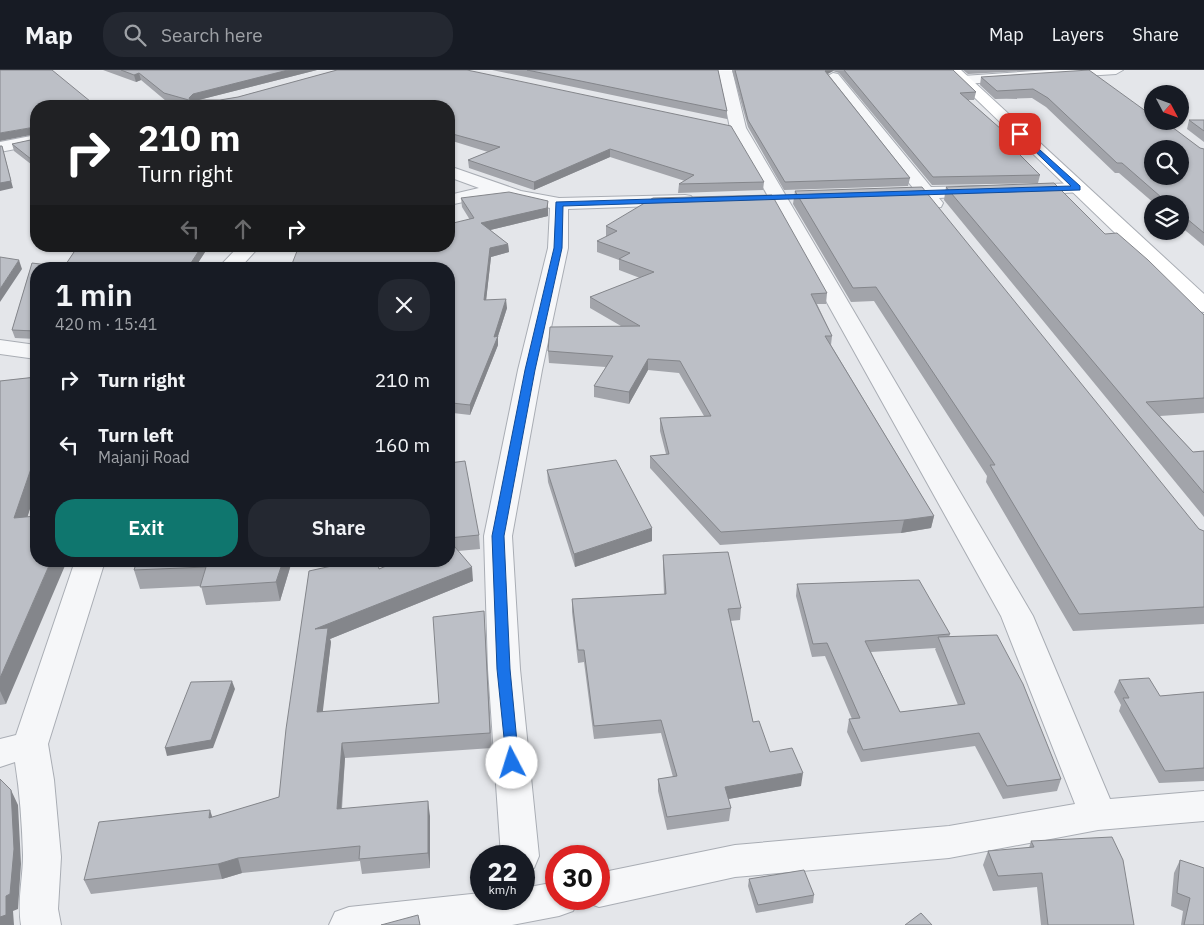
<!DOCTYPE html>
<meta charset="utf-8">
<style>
body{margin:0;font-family:"IBM Plex Sans",sans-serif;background:#242831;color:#f1f3f6;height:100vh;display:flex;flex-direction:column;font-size:19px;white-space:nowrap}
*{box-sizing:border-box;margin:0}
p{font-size:16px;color:#9ea1a6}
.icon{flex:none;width:28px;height:28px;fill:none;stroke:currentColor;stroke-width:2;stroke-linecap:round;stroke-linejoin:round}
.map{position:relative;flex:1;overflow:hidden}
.panel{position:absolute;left:30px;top:192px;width:425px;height:305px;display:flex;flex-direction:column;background:#171b24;border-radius:20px;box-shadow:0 1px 4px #0004}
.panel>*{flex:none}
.banner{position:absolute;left:30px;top:30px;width:425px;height:152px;border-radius:20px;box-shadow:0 1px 4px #0004;background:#202124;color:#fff;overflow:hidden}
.needle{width:32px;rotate:131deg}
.tools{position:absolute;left:1144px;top:15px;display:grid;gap:10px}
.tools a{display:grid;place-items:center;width:45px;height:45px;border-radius:50%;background:#171b24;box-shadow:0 1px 4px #0004;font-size:25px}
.speed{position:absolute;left:470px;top:775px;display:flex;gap:10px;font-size:25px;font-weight:700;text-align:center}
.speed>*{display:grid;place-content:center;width:65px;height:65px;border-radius:50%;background:#171b24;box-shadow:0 1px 4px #0004;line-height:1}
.speed small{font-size:12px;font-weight:400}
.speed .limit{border:8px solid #d22;background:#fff;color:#111}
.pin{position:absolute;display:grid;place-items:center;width:42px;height:42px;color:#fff;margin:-21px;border-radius:10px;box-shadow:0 2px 8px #0006}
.me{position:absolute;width:55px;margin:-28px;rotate:355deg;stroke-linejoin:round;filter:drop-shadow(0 0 4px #0008)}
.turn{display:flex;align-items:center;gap:18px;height:105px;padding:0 25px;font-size:22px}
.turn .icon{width:65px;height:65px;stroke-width:2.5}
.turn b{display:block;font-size:35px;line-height:42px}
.lanes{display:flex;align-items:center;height:48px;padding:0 25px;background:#0003;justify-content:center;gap:25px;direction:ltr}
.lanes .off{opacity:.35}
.round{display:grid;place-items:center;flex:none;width:52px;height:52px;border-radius:20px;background:#242831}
.summary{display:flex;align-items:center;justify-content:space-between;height:85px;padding:0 25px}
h1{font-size:30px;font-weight:600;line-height:38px}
.primary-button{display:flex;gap:10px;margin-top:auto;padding:10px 25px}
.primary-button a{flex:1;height:58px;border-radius:20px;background:#0f766e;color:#fff;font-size:20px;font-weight:600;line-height:58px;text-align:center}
.primary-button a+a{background:#242831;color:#f1f3f6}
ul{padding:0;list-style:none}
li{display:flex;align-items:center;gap:15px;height:65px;padding:0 25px}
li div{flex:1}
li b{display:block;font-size:19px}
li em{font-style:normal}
header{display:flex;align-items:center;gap:30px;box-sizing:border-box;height:70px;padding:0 25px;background:#171b24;border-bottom:1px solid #363941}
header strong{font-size:24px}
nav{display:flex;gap:28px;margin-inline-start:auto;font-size:18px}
.search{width:350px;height:45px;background:#242831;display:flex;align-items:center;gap:12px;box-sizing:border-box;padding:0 18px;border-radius:20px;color:#9ea1a6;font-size:19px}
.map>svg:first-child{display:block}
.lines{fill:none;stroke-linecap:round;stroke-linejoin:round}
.minor-casing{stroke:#a9adb4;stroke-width:2}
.secondary-casing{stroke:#a9adb4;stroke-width:2}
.minor{fill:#f6f7f9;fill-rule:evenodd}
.secondary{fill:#fff;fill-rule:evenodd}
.wall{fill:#a2a4aa;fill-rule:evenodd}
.shaded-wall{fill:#84868b}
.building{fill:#bcbfc6;stroke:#84868b;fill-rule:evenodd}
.route{fill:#1a73e8;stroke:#114b97}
</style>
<header>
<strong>Map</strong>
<div class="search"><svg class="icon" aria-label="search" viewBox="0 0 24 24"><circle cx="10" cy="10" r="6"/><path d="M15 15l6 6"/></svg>Search here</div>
<nav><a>Map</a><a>Layers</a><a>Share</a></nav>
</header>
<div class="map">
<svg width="1204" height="855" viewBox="0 0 1204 855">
<rect width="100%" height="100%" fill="#e4e6ea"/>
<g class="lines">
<g class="minor-casing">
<path id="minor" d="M718 0H732L746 58 1033 546 1110 729 1204 721V751L1098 760 949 788 735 807 599 837 585 832 583 829H599V803L735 775 949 756 1075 734 1001 546 730 58Z
M1050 0H1123L1116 4 963 14 956 10 963 6Z
M833 3 838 4 931 117 982 116 988 117 991 121 988 125 939 128 943 133 941 137C930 139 927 136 921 128H884L881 124 884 120 913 118 826 7Z
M36 65V75L0 82V72Z
M449 96 521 121 559 128 685 125 691 126 694 130 691 134 685 135 568 139V178L542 300 512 466 520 599 539 786 534 798 524 801V786H501L488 599 484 466 518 300 548 178 550 138 497 125 449 135V125L479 118 449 107Z
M1078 113 1084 114 1087 118 1084 122 1022 125 1016 124 1013 120 1016 116 1022 115Z
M239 176H260L239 199H217Z
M0 270 36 275V289L0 284Z
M75 491H105L48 674 54 710 61 787 58 839 61 855H21C17 831 23 809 23 785 22 754 20 723 15 692L0 697V669L16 665Z
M556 812V829H579L573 841 559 846 512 855H329L335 842 349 837 481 823V829H524V818Z"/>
</g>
<g class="secondary-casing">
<path id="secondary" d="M946 0H961L1204 224V242L1196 241Z"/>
</g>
<use href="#minor" class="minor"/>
<use href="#secondary" class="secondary"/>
</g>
<path class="wall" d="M103 0H317L198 30H220L238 27 337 0 764 112 763 120 678 123 679 114 685 111 610 87 534 120 469 98 468 90 488 82 449 70V36H185L166 31 141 10 136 12Z
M492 0H718L727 41V49Z
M732 0H953L976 22 974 30H968L1018 74 1016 81 1040 105 1038 113 932 115 839 3 833 1 828 4 910 108 908 116 784 120 748 57Z
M963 0H1044L968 4Z
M981 7 1147 42 1200 78 1204 79V176L1180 156V134H1155L1119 103H1115L1046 37 1032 28 995 29 980 15Z
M36 36V98L14 81 12 74 35 69Z
M1189 50H1204V72L1187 59Z
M946 117 1105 164 1204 245V343L1160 346 1193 382 1204 381V447L944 130Z
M795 121 1199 459 1204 461V554L1073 561 986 412 987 406 874 231 851 232 793 134Z
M461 128 548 131V146L490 160 508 174 509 182 491 187 486 230 507 238 498 266V275L470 345 453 343 449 352V176L470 150 462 137Z
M606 156 827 223 826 234H817L832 266 831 275 934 446 931 458 901 463 720 475 650 398V386L666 384 660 361V348L704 346 679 303 648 300 629 334 594 327V316L606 297 549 293 548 281 621 256 590 238V227L640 208 619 200V190L597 182V171L606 167Z
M78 176H209L194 199H36V269L15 268 12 260 32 193 64 197Z
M36 307V420L27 447 6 634 0 635V311Z
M449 393 479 465 480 479 458 481 473 511 330 569 331 572 322 642 439 633 484 541 492 678 345 688 342 739 430 746V798L362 804 360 791 242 803 222 809 91 824 84 810 213 747 279 727 309 501 379 499 449 491Z
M547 400 652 471 575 497 548 412Z
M663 485 741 538 740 550 730 551 753 652 770 682 801 716 728 729 731 738 729 751 667 760 658 721V709L673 707 661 663 594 669 584 592 578 593 572 542V529L664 524 663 497Z
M137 491H292L280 531 206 535 201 516 140 519 134 500Z
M797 514 950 564 949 567 1061 709 1057 721 1003 729 975 676 861 692 847 662 849 649H852L825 586 812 587 796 526ZM936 578 935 579 958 635 900 642 871 582Z
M1119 610 1160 626 1204 622V711L1159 713 1119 641 1121 635 1114 622Z
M1031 771 1134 855H1041L1037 817 993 821 983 795 988 781 1029 778Z
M1180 790 1204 855H1181L1183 841 1171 836 1174 803Z
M749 809 814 825 813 833 756 843 748 816Z"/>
<path class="shaded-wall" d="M288 0H317L195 31 189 30V28L193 24Z
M826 0H834L833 1 825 5Z
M139 3 141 10 136 12 134 5Z
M35 57 36 64 0 71V63Z
M2 76 13 118 0 121V113Z
M610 79V87L534 120V112Z
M548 131V146L482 162 481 153Z
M508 174 509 182 491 187 485 240 484 230 490 178Z
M202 176H209L194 199H187Z
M19 190 22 199 0 232V219Z
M506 229 507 238 498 266V275L470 345V335Z
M648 289V300L629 334V322Z
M452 333 453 343 449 352V340Z
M33 393 36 404V420L21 467 14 448Z
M934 446 931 458 901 463 904 450Z
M652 458V471L575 497 574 484Z
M51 491H67L6 634 0 621V608Z
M283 491H292L280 531 276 512Z
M472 497 473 511 330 569 331 572 321 657 317 642 315 559Z
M232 611 235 619 213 678 167 686 165 678Z
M342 673 345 688 340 754 337 739Z
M803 703 801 716 723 730 725 717Z
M11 720 18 735 21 794 18 839 13 841 14 855H0V847Z
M428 731 430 746V798L428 783Z
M210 740 215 755 209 748Z
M238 788 242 803 222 809 218 794Z"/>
<path class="building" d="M0 0H52L96 36H36V93L12 74 35 69V57L0 63Z
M121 0H288L193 24 189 28 190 30H220L238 27 337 0H467L731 56 764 112 679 114 694 105 610 79 534 112 468 90 500 77 449 63V36H210L164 23 139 3 134 5Z
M527 0H718L727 41Z
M735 0H826L825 1 910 108 785 112 748 50Z
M844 0H953L976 22 960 23 1018 74 1010 75 1040 105 933 107Z
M1089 0 1147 42 1152 43V51H1164L1200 78 1204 79V163L1180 143V134H1169L1122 93H1117L1048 28 1033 19 997 21 981 7ZM1152 79H1180V106H1152Z
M1189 50H1204V61Z
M0 76H2L11 111 0 113Z
M1054 113 1105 164 1117 163 1148 190 1204 245V328L1146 332 1193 382 1204 381V423L946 117Z
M922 117 1199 459 1204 461V537L1079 544 990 395H995L876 217 853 218 795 121Z
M509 122 548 131 547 138 481 153 508 174 490 178 484 230 506 229 494 267 498 266 470 335 452 333 449 340V199H290L299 176H449V154L474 148 461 128Z
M772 125 827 223 811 224 832 266H825L934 446 904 450 721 462 650 386 669 384 660 348 711 346 680 291 648 289 629 322 594 316 613 286 548 281 550 257 640 256 590 227 654 202 619 189 630 183 597 171 617 161 606 156 653 128Z
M78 176H202L187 199H36V259L35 261 12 260 32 193 64 197Z
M0 187 19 190 0 219Z
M36 307V393H33L14 448 36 446V491H51L0 608V311Z
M616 390 652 458 574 484 547 400Z
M465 391 479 465 449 468V393Z
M449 470 472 497 315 559 328 558 317 642 439 633 433 547 484 541 490 663 342 673 337 739 428 731V783L359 789 360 776 238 788 218 794 84 810 99 752 210 740 209 748 279 727 286 659 309 501 354 491H377L379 499 398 491H449Z
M728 482 741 538 728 539 753 652 759 651 770 682 792 678 803 703 725 717 731 738 667 747 658 709 677 706 661 650 594 656 584 580H578L572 529 666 524 663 485Z
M137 491H283L276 512 200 517 206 497 134 500Z
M919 510 950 564 865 571 900 642 965 634 938 567 997 565 1023 614 1061 709 1007 716 979 663 863 680 849 649 860 648 827 573 813 574 797 514Z
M1149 608 1160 626 1204 622V698L1165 701 1123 628H1129L1119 610Z
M232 611 211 670 165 678 191 612Z
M0 709 11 720 14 779 10 824 6 826V845L0 847Z
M1112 767 1123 790 1134 855H1048L1042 803 998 806 988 781 1034 777 1031 771Z
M1180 790 1204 798V855H1184L1190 828 1177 823Z
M804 800 814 825 758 835 749 809Z
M921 843 932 855H905Z
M418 845 420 855H381Z"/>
<path class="route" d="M1020 62 1080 116V120L563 136 562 178 535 300 504 466 510 599 519 693 517 697H507L497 599 492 466 525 300 554 178 556 132 1071 116 1018 65Z"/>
</svg>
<div class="tools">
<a><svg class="needle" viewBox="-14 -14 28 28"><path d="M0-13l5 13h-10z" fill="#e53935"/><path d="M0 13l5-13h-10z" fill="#9ea1a6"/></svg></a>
<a><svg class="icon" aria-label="search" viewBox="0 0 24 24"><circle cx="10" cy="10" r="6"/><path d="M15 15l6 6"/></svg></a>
<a><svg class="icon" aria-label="layers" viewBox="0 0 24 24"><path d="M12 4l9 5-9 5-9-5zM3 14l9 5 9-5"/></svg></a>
</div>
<div class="speed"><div>22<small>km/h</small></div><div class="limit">30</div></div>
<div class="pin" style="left:1020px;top:64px;background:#d93025"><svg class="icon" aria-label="arrive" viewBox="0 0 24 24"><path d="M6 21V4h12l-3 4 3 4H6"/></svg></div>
<svg class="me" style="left:512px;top:693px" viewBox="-20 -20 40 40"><circle r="19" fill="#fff"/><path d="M0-13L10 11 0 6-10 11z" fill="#1a73e8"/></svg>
<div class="banner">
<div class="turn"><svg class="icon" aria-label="right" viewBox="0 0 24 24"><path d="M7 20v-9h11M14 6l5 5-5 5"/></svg><div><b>210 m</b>Turn right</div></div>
<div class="lanes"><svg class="icon off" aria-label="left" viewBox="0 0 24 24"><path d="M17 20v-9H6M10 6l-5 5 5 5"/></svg><svg class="icon off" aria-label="ahead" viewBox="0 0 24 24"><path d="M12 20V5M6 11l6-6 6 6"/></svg><svg class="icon" aria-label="right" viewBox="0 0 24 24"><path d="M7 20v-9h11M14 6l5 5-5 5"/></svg></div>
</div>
<section class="panel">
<div class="summary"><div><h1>1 min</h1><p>420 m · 15:41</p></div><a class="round"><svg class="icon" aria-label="close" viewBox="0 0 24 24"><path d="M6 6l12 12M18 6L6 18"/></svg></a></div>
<ul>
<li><svg class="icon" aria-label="right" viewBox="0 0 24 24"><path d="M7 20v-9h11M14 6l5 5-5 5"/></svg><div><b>Turn right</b></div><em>210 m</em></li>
<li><svg class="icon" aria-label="left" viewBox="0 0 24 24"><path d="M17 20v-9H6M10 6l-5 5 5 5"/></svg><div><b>Turn left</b><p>Majanji Road</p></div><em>160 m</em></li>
</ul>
<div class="primary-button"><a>Exit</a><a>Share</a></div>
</section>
</div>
